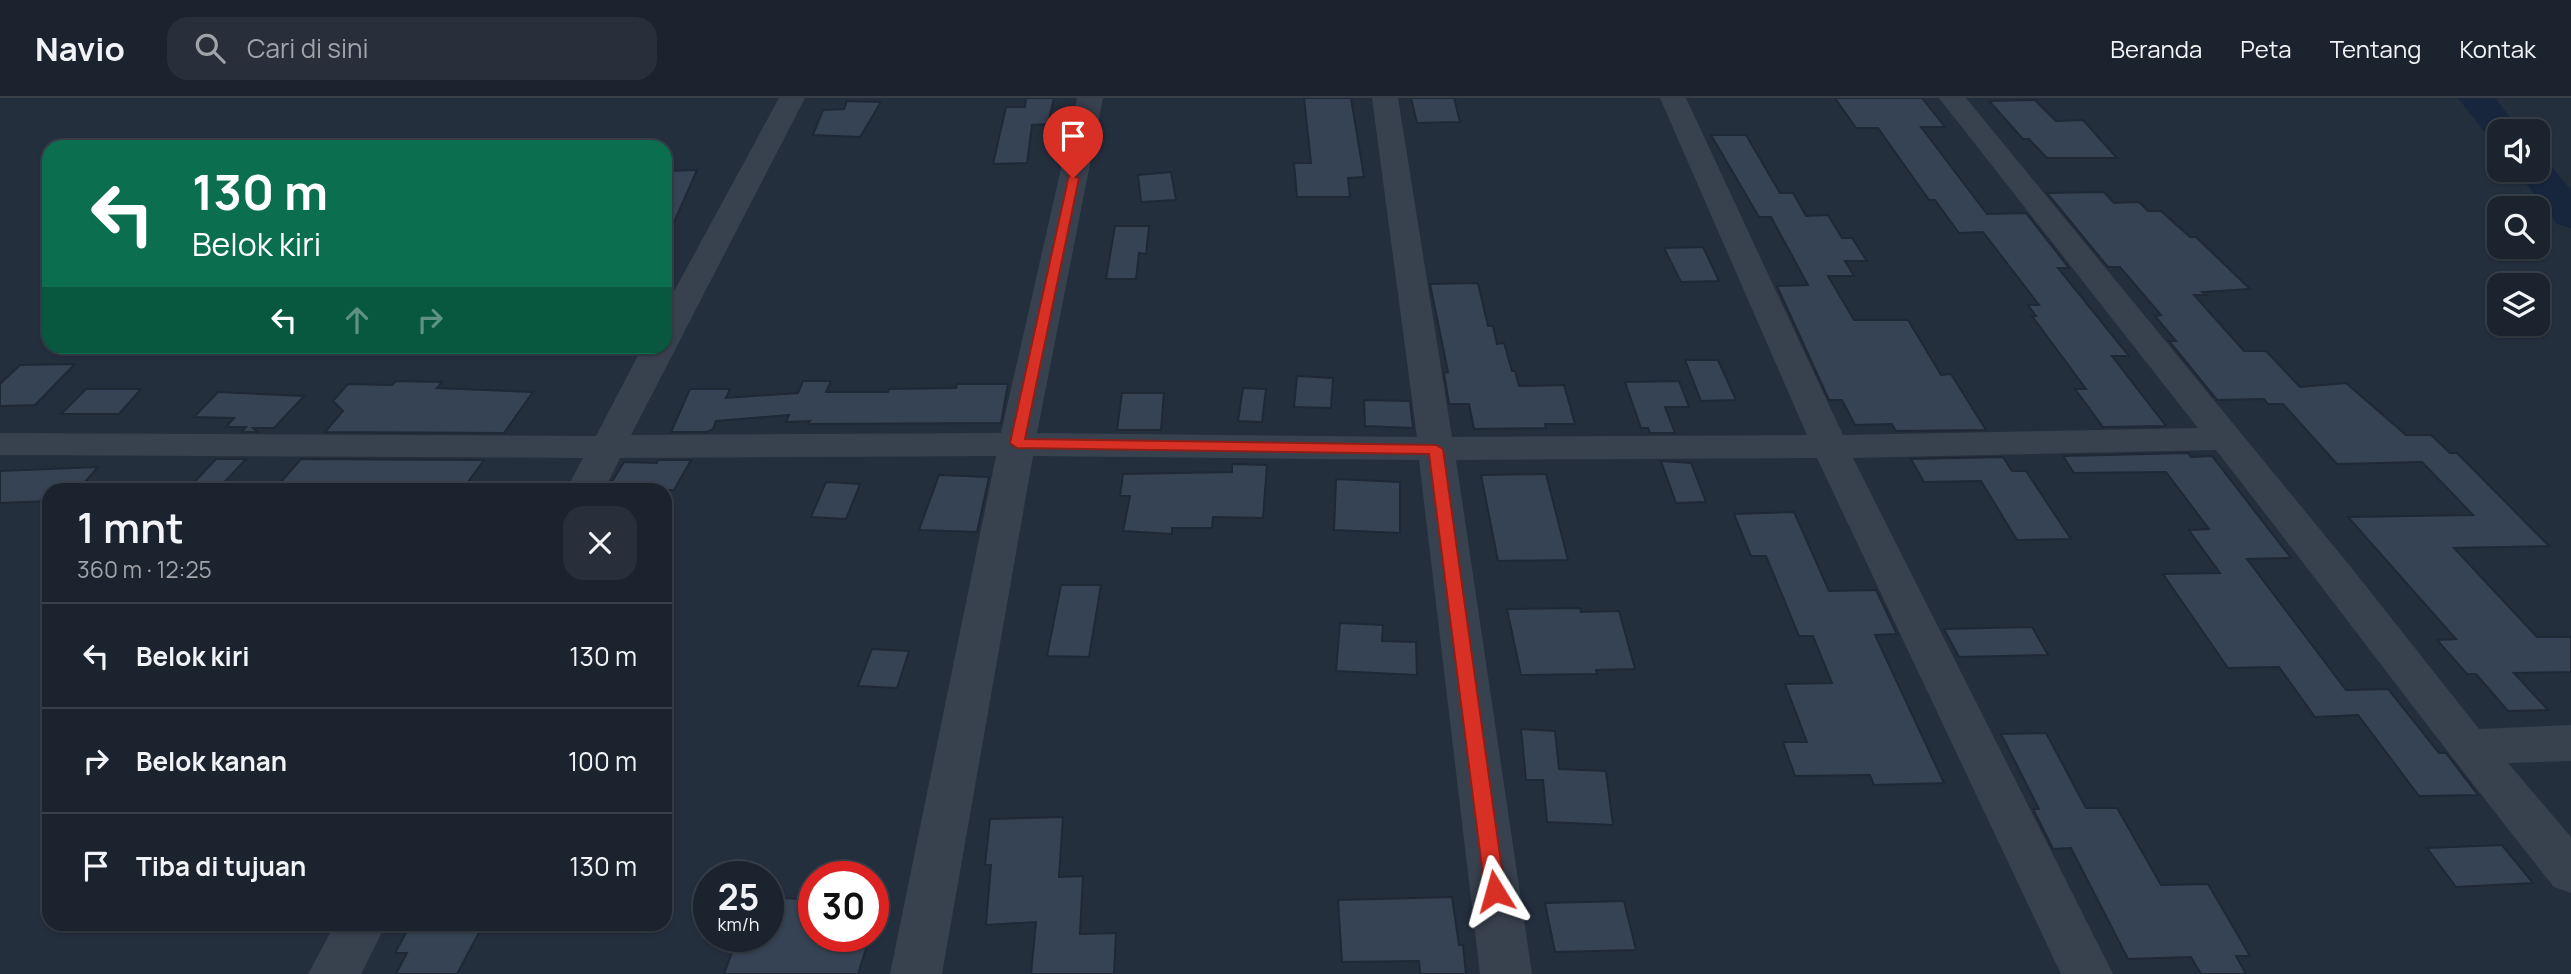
<!DOCTYPE html>
<html lang="id">
<meta charset="utf-8">
<style>
body{margin:0;font-family:Manrope,sans-serif;background:#282f3a;color:#f1f3f6;height:100vh;display:flex;flex-direction:column;font-size:26px;white-space:nowrap}
*{box-sizing:border-box;margin:0}
p{font-size:23px;color:#a0a4aa}
.icon{flex:none;width:38px;height:38px;fill:none;stroke:currentColor;stroke-width:2;stroke-linecap:round;stroke-linejoin:round}
.map{position:relative;flex:1;overflow:hidden}
.panel{position:absolute;left:42px;top:385px;width:630px;height:448px;display:flex;flex-direction:column;background:#1b232e;border-radius:21px;box-shadow:0 2px 5px #0004,0 0 0 2px #39404a}
.panel>*{flex:none}
.banner{position:absolute;left:42px;top:42px;width:630px;height:214px;border-radius:21px;box-shadow:0 2px 5px #0004,0 0 0 2px #39404a;background:#0b6e4f;color:#fff;overflow:hidden}
.buttons{position:absolute;left:2487px;top:21px;display:grid;gap:14px}
.buttons a{display:grid;place-items:center;width:63px;height:63px;border-radius:14px;background:#1b232e;box-shadow:0 2px 5px #0004,0 0 0 2px #39404a;font-size:35px}
.speed{position:absolute;left:693px;top:763px;display:flex;gap:14px;font-size:35px;font-weight:700;text-align:center}
.speed>*{display:grid;place-content:center;width:91px;height:91px;border-radius:50%;background:#1b232e;box-shadow:0 2px 5px #0004,0 0 0 2px #39404a;line-height:1}
.speed small{font-size:18px;font-weight:400}
.speed .limit{border:10px solid #d22;background:#fff;color:#111}
.pin{position:absolute;display:grid;place-items:center;width:60px;height:60px;color:#fff;margin:-72px -30px;border-radius:50% 50% 50% 0;rotate:-45deg;box-shadow:0 0 7px #0007}
.pin .icon{rotate:45deg}
.me{position:absolute;width:77px;margin:-38px;rotate:352deg;stroke-linejoin:round;filter:drop-shadow(0 0 5px #0008)}
.turn{display:flex;align-items:center;gap:24px;height:147px;padding:0 35px;font-size:32px}
.turn .icon{width:91px;height:91px;stroke-width:2.5}
.turn b{display:block;font-size:49px;line-height:60px}
.lanes{display:flex;align-items:center;height:66px;padding:0 35px;background:#0003;justify-content:center;gap:35px;direction:ltr}
.lanes .off{opacity:.35}
.round{display:grid;place-items:center;flex:none;width:74px;height:74px;border-radius:21px;background:#282f3a}
.overview{display:flex;align-items:center;justify-content:space-between;height:119px;padding:0 35px}
h1{font-size:42px;font-weight:600;line-height:52px}
ul{padding:0;list-style:none}
li{display:flex;align-items:center;gap:21px;height:105px;padding:0 35px;border-top:2px solid #39404a}
li div{flex:1}
li b{display:block;font-size:26px}
li em{font-style:normal}
header{display:flex;align-items:center;gap:42px;box-sizing:border-box;height:98px;padding:0 35px;background:#1b232e;border-bottom:2px solid #39404a}
header strong{font-size:33px}
nav{display:flex;gap:38px;margin-inline-start:auto;font-size:24px}
.search{width:490px;height:63px;background:#282f3a;display:flex;align-items:center;gap:18px;box-sizing:border-box;padding:0 24px;border-radius:21px;color:#a0a4aa;font-size:26px}
.map>svg:first-child{display:block}
.lines{fill:none;stroke-linecap:round;stroke-linejoin:round}
.river{fill:#17263c;fill-rule:evenodd}
.building{fill:#364354;stroke:#1f2835;stroke-width:2}
.minor{fill:#38414e;fill-rule:evenodd}
.route{fill:#d93025;stroke:#8d1f18;stroke-width:2}
</style>
<header>
<strong>Navio</strong>
<div class="search"><svg class="icon" aria-label="search" viewBox="0 0 24 24"><circle cx="10" cy="10" r="6"/><path d="M15 15l6 6"/></svg>Cari di sini</div>
<nav><a>Beranda</a><a>Peta</a><a>Tentang</a><a>Kontak</a></nav>
</header>
<div class="map">
<svg width="2571" height="876" viewBox="0 0 2571 876">
<rect width="100%" height="100%" fill="#242f3e"/>
<g class="lines">
<path class="river" d="M2458 0H2495L2521 33H2499V43L2490 41Z
M2538 61 2548 64 2571 92V130L2557 126 2516 72H2538Z"/>
</g>
<path class="building" d="M1026 0H1054L1048 26 1032 27 1027 65 993 66 1006 9H1025Z
M1304 0H1351L1364 79 1348 80 1350 99H1297L1294 65H1311Z
M1411 0H1454L1460 24 1417 25Z
M1835 0H1922L1945 29H1921L1987 116 2026 115 2069 170H2058L2129 258H2112L2166 328 2103 329 2075 291H2086L2032 218H2036L2028 207H2039L1983 134 1959 135 1935 102H1929L1878 30H1856Z
M2035 2 2056 23 2083 22 2117 60H2047L2029 41H2023L1989 3Z
M847 3 881 4 860 39 813 37 823 12 844 11Z
M1711 37H1746L1780 95H1793L1806 118 1828 117 1842 140H1852L1867 163H1845L1854 178H1828L1854 222H1908L1941 277 1951 276 1986 332 1896 333 1892 326 1855 327 1842 302H1829L1777 188 1808 187 1771 119H1759Z
M697 72 665 145V73Z
M1171 74 1176 102 1141 104 1138 77Z
M2104 94 2114 105 2139 104 2148 113H2161L2190 139H2196L2250 191 2202 194 2206 197H2194L2244 253H2266L2300 289 2346 285 2406 337H2431L2450 355H2457L2549 448 2454 450 2537 539H2571V574L2514 575 2548 612 2508 613 2476 576H2467L2437 542 2456 541 2348 419 2473 417 2422 364 2337 366 2283 306H2268L2264 301 2217 302 2169 243H2176L2155 218 2161 217 2120 169H2108L2047 95Z
M1115 128H1149L1146 156 1139 155 1136 181H1106Z
M1703 149 1719 183 1681 184 1664 150Z
M1478 185 1488 228H1493L1497 246 1504 245 1512 273H1515L1519 288 1564 287 1575 326H1545L1546 330 1474 331 1469 306H1449L1444 275 1448 274 1430 186Z
M1685 262H1718L1736 302 1701 303Z
M75 266 35 307 0 308V286L20 267Z
M1297 278 1333 280 1331 310 1294 309Z
M396 283 442 284 437 290 533 294 504 335 325 334 343 313 333 303 348 286 392 287Z
M803 283H831L826 294H888L889 291 956 290 957 286H1008L1001 325 808 326 810 323 786 324 789 317 716 323 713 331 707 334H671L690 291H730L726 300 798 295Z
M1679 283 1689 309H1665L1675 335H1650L1648 330H1641L1625 284Z
M1243 290 1266 291 1262 324 1238 323Z
M86 291H141L119 316H61Z
M218 294 304 298 274 330H253L258 334H242L246 329H226L234 320 194 319Z
M1122 295H1164L1161 332H1117Z
M1364 302 1410 303 1413 330 1365 328Z
M2188 355 2191 359 2212 358 2291 460 2247 461 2346 592 2388 591 2439 655H2446L2478 697 2419 698 2358 617 2315 619 2279 569 2228 570 2163 476 2220 475 2189 432 2209 431 2166 374 2074 375 2063 358Z
M2003 359 2012 373H2026L2071 441 2017 442 1981 383 1924 384 1911 361Z
M216 361H246L217 392H187Z
M301 361 484 362 462 392H274Z
M658 362H691L674 392H607L624 364 657 365Z
M1661 363 1691 365 1706 404 1676 405Z
M1232 366 1267 367 1263 420 1213 419 1212 430H1172V436L1123 433 1130 398H1120L1123 376 1232 374Z
M98 369 78 392H49V403L0 405V373Z
M1546 376 1568 462 1498 463 1481 377Z
M939 377 989 379 977 434 919 432Z
M1336 381 1400 384V435L1334 432Z
M826 384 860 386 846 421 811 419Z
M1794 414 1829 493 1876 492 1897 536 1875 537 1944 685 1874 687 1870 677 1795 678 1783 644H1807L1785 586 1832 585 1813 538H1799L1766 458H1751L1734 416Z
M1061 487H1101L1089 559 1047 558Z
M1580 510 1581 514 1619 513 1635 571 1596 572 1597 576 1521 577 1507 511Z
M1340 525 1383 527 1382 543 1416 544 1417 577 1336 573Z
M2032 529 2048 557 1959 559 1944 531Z
M872 551 909 553 897 590 858 588Z
M1521 631 1555 633 1559 671 1606 673 1613 727 1547 724 1543 682H1526Z
M2046 635 2086 710H2117L2161 787 2208 786 2250 858H2236L2246 876H2201L2191 859 2128 861 2071 750 2053 751 2033 711H2039L2001 636Z
M1063 719 1059 779 1083 778 1080 836 1116 835 1114 876H1031L1036 824 986 827 991 767H985L990 721Z
M2502 747 2533 785 2456 789 2427 750Z
M768 799 814 802V838H870L858 876H724L738 838H768Z
M1452 799 1459 847H1463L1466 876H1420L1419 863 1342 864 1338 802Z
M1624 803 1636 852 1555 854 1545 805Z
M411 826H461L483 827 457 876H396L407 855H395Z"/>
<g class="lines">
<path class="minor" d="M779 0H805L631 337 1001 335 1077 0H1103L1037 335 1417 339 1372 0H1398L1452 339 1807 337 1660 0H1686L1843 337 2198 330 1939 0H1966L2350 468 2479 631 2571 627V663L2508 665 2571 739V795L2554 789C2439 645 2329 497 2216 352L1853 360 2113 876H2061L1817 360 1456 362 1532 876H1480L1419 362 1033 358 942 876H890L996 358 620 360 604 392H566L583 360 0 357V335L596 338 643 248H665V210Z
M335 826H386L361 876H308Z"/>
</g>
<path class="route" d="M1069 77 1079 80 1025 341 1436 347 1443 351 1505 793 1503 799 1495 802 1488 799 1485 793 1429 356 1017 350 1010 345Z"/>
</svg>
<div class="buttons">
<a><svg class="icon" aria-label="sound" viewBox="0 0 24 24"><path d="M4 9h4l5-4v14l-5-4H4zM17 9q2 3 0 6"/></svg></a>
<a><svg class="icon" aria-label="search" viewBox="0 0 24 24"><circle cx="10" cy="10" r="6"/><path d="M15 15l6 6"/></svg></a>
<a><svg class="icon" aria-label="layers" viewBox="0 0 24 24"><path d="M12 4l9 5-9 5-9-5zM3 14l9 5 9-5"/></svg></a>
</div>
<div class="speed"><div>25<small>km/h</small></div><div class="limit">30</div></div>
<div class="pin" style="left:1073px;top:80px;background:#d93025"><svg class="icon" aria-label="arrive" viewBox="0 0 24 24"><path d="M6 21V4h12l-3 4 3 4H6"/></svg></div>
<svg class="me" style="left:1495px;top:793px" viewBox="-20 -20 40 40"><path d="M0-17L14 15 0 8-14 15z" fill="#d93025" stroke="#fff" stroke-width="4"/></svg>
<div class="banner">
<div class="turn"><svg class="icon" aria-label="left" viewBox="0 0 24 24"><path d="M17 20v-9H6M10 6l-5 5 5 5"/></svg><div><b>130 m</b>Belok kiri</div></div>
<div class="lanes"><svg class="icon" aria-label="left" viewBox="0 0 24 24"><path d="M17 20v-9H6M10 6l-5 5 5 5"/></svg><svg class="icon off" aria-label="ahead" viewBox="0 0 24 24"><path d="M12 20V5M6 11l6-6 6 6"/></svg><svg class="icon off" aria-label="right" viewBox="0 0 24 24"><path d="M7 20v-9h11M14 6l5 5-5 5"/></svg></div>
</div>
<section class="panel">
<div class="overview"><div><h1>1 mnt</h1><p>360 m · 12:25</p></div><a class="round"><svg class="icon" aria-label="close" viewBox="0 0 24 24"><path d="M6 6l12 12M18 6L6 18"/></svg></a></div>
<ul>
<li><svg class="icon" aria-label="left" viewBox="0 0 24 24"><path d="M17 20v-9H6M10 6l-5 5 5 5"/></svg><div><b>Belok kiri</b></div><em>130 m</em></li>
<li><svg class="icon" aria-label="right" viewBox="0 0 24 24"><path d="M7 20v-9h11M14 6l5 5-5 5"/></svg><div><b>Belok kanan</b></div><em>100 m</em></li>
<li><svg class="icon" aria-label="arrive" viewBox="0 0 24 24"><path d="M6 21V4h12l-3 4 3 4H6"/></svg><div><b>Tiba di tujuan</b></div><em>130 m</em></li>
</ul>
</section>
</div>
